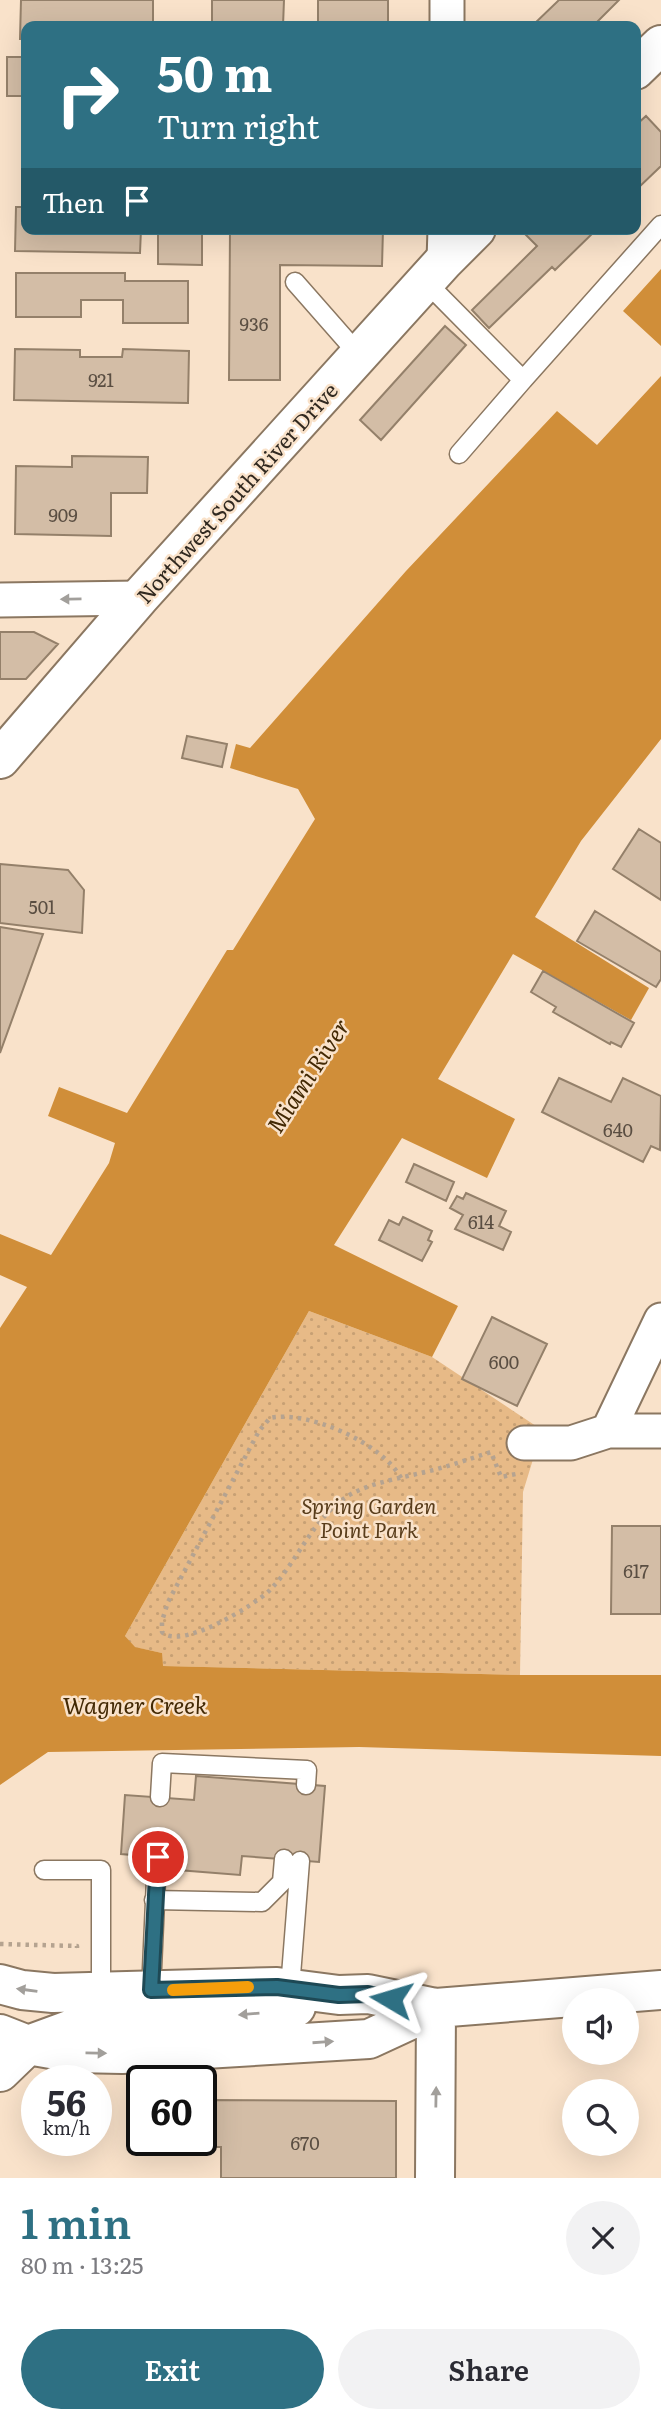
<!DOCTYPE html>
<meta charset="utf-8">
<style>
body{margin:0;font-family:Literata,serif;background:#f2f2f3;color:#2b2b33;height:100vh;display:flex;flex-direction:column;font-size:26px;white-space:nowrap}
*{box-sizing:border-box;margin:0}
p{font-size:23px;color:#7c7c81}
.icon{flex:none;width:38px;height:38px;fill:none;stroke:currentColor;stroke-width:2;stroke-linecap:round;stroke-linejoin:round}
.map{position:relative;height:2178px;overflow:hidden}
.drawer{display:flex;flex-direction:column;background:#fff;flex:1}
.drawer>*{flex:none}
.banner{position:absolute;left:21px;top:21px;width:620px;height:214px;border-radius:14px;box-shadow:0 7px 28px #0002;background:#2e7083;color:#fff;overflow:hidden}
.controls{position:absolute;left:562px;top:1988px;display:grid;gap:14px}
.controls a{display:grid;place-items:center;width:77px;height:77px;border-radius:50%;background:#fff;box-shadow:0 7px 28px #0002;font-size:35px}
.speed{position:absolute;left:21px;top:2065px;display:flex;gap:14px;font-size:35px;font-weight:700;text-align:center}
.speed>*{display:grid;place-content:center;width:91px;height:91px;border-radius:50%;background:#fff;box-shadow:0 7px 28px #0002;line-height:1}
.speed small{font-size:18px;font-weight:400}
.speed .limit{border:4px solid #111;border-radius:10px;background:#fff;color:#111}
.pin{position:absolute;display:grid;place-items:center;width:60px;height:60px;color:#fff;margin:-30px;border:4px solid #fff;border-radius:50%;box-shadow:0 2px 7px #0007}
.me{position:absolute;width:77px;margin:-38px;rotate:277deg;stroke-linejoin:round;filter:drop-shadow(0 0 5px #0008)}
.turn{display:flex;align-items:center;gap:24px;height:147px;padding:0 21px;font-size:32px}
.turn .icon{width:91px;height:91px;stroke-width:2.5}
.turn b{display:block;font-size:49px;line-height:60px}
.then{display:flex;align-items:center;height:66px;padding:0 21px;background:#0003;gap:14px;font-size:26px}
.round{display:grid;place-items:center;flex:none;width:74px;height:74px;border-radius:37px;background:#f2f2f3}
.summary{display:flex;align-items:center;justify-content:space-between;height:119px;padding:0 21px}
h1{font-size:42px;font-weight:600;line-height:52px;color:#2e7083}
.cta{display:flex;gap:14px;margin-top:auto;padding:14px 21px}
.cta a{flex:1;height:80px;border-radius:42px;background:#2e7083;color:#fff;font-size:28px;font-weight:600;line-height:80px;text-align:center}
.cta a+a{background:#f2f2f3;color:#2b2b33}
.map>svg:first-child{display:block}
.park{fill:url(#park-dots)}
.water{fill:#d08e39}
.building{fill:#d3bda6;stroke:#94806a;stroke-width:2}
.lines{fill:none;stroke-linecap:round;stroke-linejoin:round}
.service-casing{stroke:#8b7761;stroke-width:21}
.minor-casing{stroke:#8b7761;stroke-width:37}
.secondary-casing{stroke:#8b7761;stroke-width:42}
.primary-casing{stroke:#8b7761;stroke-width:42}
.path{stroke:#b5a390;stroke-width:4.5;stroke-dasharray:3.5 5;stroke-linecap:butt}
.service{stroke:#fff;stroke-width:18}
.minor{stroke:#fff;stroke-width:33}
.secondary{stroke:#fff;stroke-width:38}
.primary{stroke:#fff;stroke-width:38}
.oneway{fill:#a29f9b}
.route-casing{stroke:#1e4955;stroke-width:18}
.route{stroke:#2e7083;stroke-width:12}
.slow{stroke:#f59e0b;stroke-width:12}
.labels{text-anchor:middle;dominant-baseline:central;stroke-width:5;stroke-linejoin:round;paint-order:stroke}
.number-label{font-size:18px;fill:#5a4e42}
.street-label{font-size:21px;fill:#312920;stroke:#f9e2ca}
.park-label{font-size:21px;font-style:italic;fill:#593d1b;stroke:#f9e2ca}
.water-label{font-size:23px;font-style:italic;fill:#432904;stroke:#f9e2ca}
</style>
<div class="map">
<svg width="661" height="2178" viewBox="0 0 661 2178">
<defs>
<pattern id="park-dots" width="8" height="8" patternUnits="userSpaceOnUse" patternTransform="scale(1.75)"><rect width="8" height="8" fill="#e7ba87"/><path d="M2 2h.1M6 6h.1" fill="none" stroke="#c7a074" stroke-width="1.8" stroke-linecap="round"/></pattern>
</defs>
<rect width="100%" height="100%" fill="#f9e2ca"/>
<path class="park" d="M309 1311 432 1357 542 1430 523 1492 520 1675 162 1666V1653L134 1647 125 1636Z"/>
<path class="water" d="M661 269V346L623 311Z
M661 376V739L581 841 535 917 649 988 631 1020 513 954 438 1079 515 1119 487 1178 402 1138 334 1245 458 1306 432 1357 309 1311 125 1636 135 1647 162 1653 163 1666 520 1675H661V1756L359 1747 48 1752 0 1785V1328L27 1287 0 1275V1234L51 1255 109 1163 115 1143 48 1116 59 1087 127 1113 227 950H233L315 819 298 789 230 768 236 744 250 748 406 571 557 411 597 445Z"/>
<path class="building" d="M21 0H153V26H26V39H20Z
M212 0H284L283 26H212Z
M318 0H388V26H318Z
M559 0H558H619L593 26H532Z
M7 57H26V96H7Z
M646 116 661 132V166L635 191V126Z
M16 207H26V229H141L140 253 15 251Z
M158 229H202V265L158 264Z
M230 229H383L382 266 280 265V380H229Z
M530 229H597L555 270 552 267 489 328 472 310 537 246 525 234Z
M16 273H125V281H188V323H123V300H81V317H16Z
M445 326 466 345 381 440 360 420Z
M15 349 80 350V357H122L123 349 189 351 188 403 14 400Z
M72 456 148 457 147 493H111V536L15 534 16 466 72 467Z
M0 632H34L58 644 26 679H0Z
M187 736 227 744 222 767 182 758Z
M639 829 661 843V900L613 869Z
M0 864 68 870 84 890 82 933 0 923Z
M595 911 661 952V979L656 987 577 941Z
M0 927 43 934 0 1053Z
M543 971 634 1023 621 1047 611 1042 610 1044 553 1012 556 1007 531 992Z
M559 1078 611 1102 623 1078 661 1096 660 1150 651 1146 643 1162 542 1112Z
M414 1164 454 1182 446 1201 406 1182Z
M466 1193 506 1211 499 1226 511 1232 503 1250 455 1229 463 1215 450 1208 457 1196 463 1199Z
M403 1217 432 1231 428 1240 432 1242 422 1261 379 1240 389 1220 399 1225Z
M492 1317 547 1344 517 1406 462 1379Z
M612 1526H661V1614H611Z
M196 1776 325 1786 319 1862 242 1856 240 1875 178 1870 179 1859 121 1854 125 1795 194 1800Z
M201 2100 396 2101V2178H221V2147H174V2140H201Z"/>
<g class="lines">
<g class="service-casing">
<path id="service" d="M295 282 360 356
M426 282 523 380 459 454
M523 380 661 225
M160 1797 162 1763 307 1770 306 1785
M44 1870H101V1992
M154 1900 262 1902 282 1882 284 1859
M290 1988 300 1861
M151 1991 157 1857"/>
</g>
<g class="minor-casing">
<path id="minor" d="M447 26V0
M444 261 445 229
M0 600 139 598
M608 1431 661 1320
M524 1443H571L608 1431H661"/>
</g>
<g class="secondary-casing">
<path id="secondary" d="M635 70 661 45
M0 759 139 598 444 261 476 229"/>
</g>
<g class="primary-casing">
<path id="primary" d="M0 1984 22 1990 53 1993 277 1987 339 1995 368 1994 436 2008 661 1990
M0 2034 28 2045 74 2053 122 2054 369 2039 436 2008
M0 2072 28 2045 69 2030 277 2012 296 2007
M435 2178 436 2008"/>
</g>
<path class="path" d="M401 1478C382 1443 308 1410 270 1418L259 1431 168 1602 162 1621V1632C180 1651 255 1605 270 1590 299 1560 314 1514 353 1493 375 1482 401 1478 425 1472 447 1467 469 1459 491 1452L501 1477 516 1474
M0 1944 77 1946V1948"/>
<use href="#service" class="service"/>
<use href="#minor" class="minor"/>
<use href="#secondary" class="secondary"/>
<use href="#primary" class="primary"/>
</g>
<defs><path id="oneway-solid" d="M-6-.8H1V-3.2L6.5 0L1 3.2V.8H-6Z" transform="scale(1.75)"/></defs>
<g class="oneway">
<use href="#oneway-solid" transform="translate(71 599) rotate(179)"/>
<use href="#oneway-solid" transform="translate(27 1990) rotate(-172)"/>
<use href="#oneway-solid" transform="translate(249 2014) rotate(175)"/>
<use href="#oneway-solid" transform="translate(323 2042) rotate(-4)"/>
<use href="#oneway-solid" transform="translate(96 2053) rotate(1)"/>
<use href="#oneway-solid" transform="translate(436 2097) rotate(-89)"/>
</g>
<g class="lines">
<g class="route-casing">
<path id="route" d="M158 1857 151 1990 277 1987 339 1995 368 1994 391 1999"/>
</g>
<use href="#route" class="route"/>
<path class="slow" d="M173 1990 248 1987"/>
</g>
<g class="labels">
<g class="number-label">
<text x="254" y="323">936</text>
<text x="101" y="379">921</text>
<text x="63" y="514">909</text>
<text x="42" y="906">501</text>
<text x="618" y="1129">640</text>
<text x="481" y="1221">614</text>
<text x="504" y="1361">600</text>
<text x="636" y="1570">617</text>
<text x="305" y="2142">670</text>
</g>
<g class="street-label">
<text transform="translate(236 492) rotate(-48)">Northwest South River Drive</text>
</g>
<g class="park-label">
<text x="369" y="1504">Spring Garden<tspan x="369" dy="24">Point Park</tspan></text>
</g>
<g class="water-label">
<text transform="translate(307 1075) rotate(-57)">Miami River</text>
<text x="135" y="1704">Wagner Creek</text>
</g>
</g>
</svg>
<div class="controls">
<a><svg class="icon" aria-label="sound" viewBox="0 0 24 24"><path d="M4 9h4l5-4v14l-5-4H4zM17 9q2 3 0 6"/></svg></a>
<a><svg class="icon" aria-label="search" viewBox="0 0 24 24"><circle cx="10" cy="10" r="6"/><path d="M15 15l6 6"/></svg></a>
</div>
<div class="speed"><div>56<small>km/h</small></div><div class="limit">60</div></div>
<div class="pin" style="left:158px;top:1857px;background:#d93025"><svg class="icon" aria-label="arrive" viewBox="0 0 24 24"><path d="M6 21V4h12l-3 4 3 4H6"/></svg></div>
<svg class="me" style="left:391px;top:1999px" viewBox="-20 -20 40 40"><path d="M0-17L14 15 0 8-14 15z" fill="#2e7083" stroke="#fff" stroke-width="4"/></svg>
<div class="banner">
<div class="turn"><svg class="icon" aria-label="right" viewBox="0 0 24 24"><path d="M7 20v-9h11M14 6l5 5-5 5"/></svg><div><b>50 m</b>Turn right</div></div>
<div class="then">Then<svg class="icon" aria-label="arrive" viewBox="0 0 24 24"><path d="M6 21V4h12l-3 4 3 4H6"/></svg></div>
</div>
</div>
<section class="drawer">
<div class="summary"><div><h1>1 min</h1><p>80 m · 13:25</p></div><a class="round"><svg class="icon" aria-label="close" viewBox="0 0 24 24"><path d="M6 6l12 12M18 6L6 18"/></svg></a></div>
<div class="cta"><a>Exit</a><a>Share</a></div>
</section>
